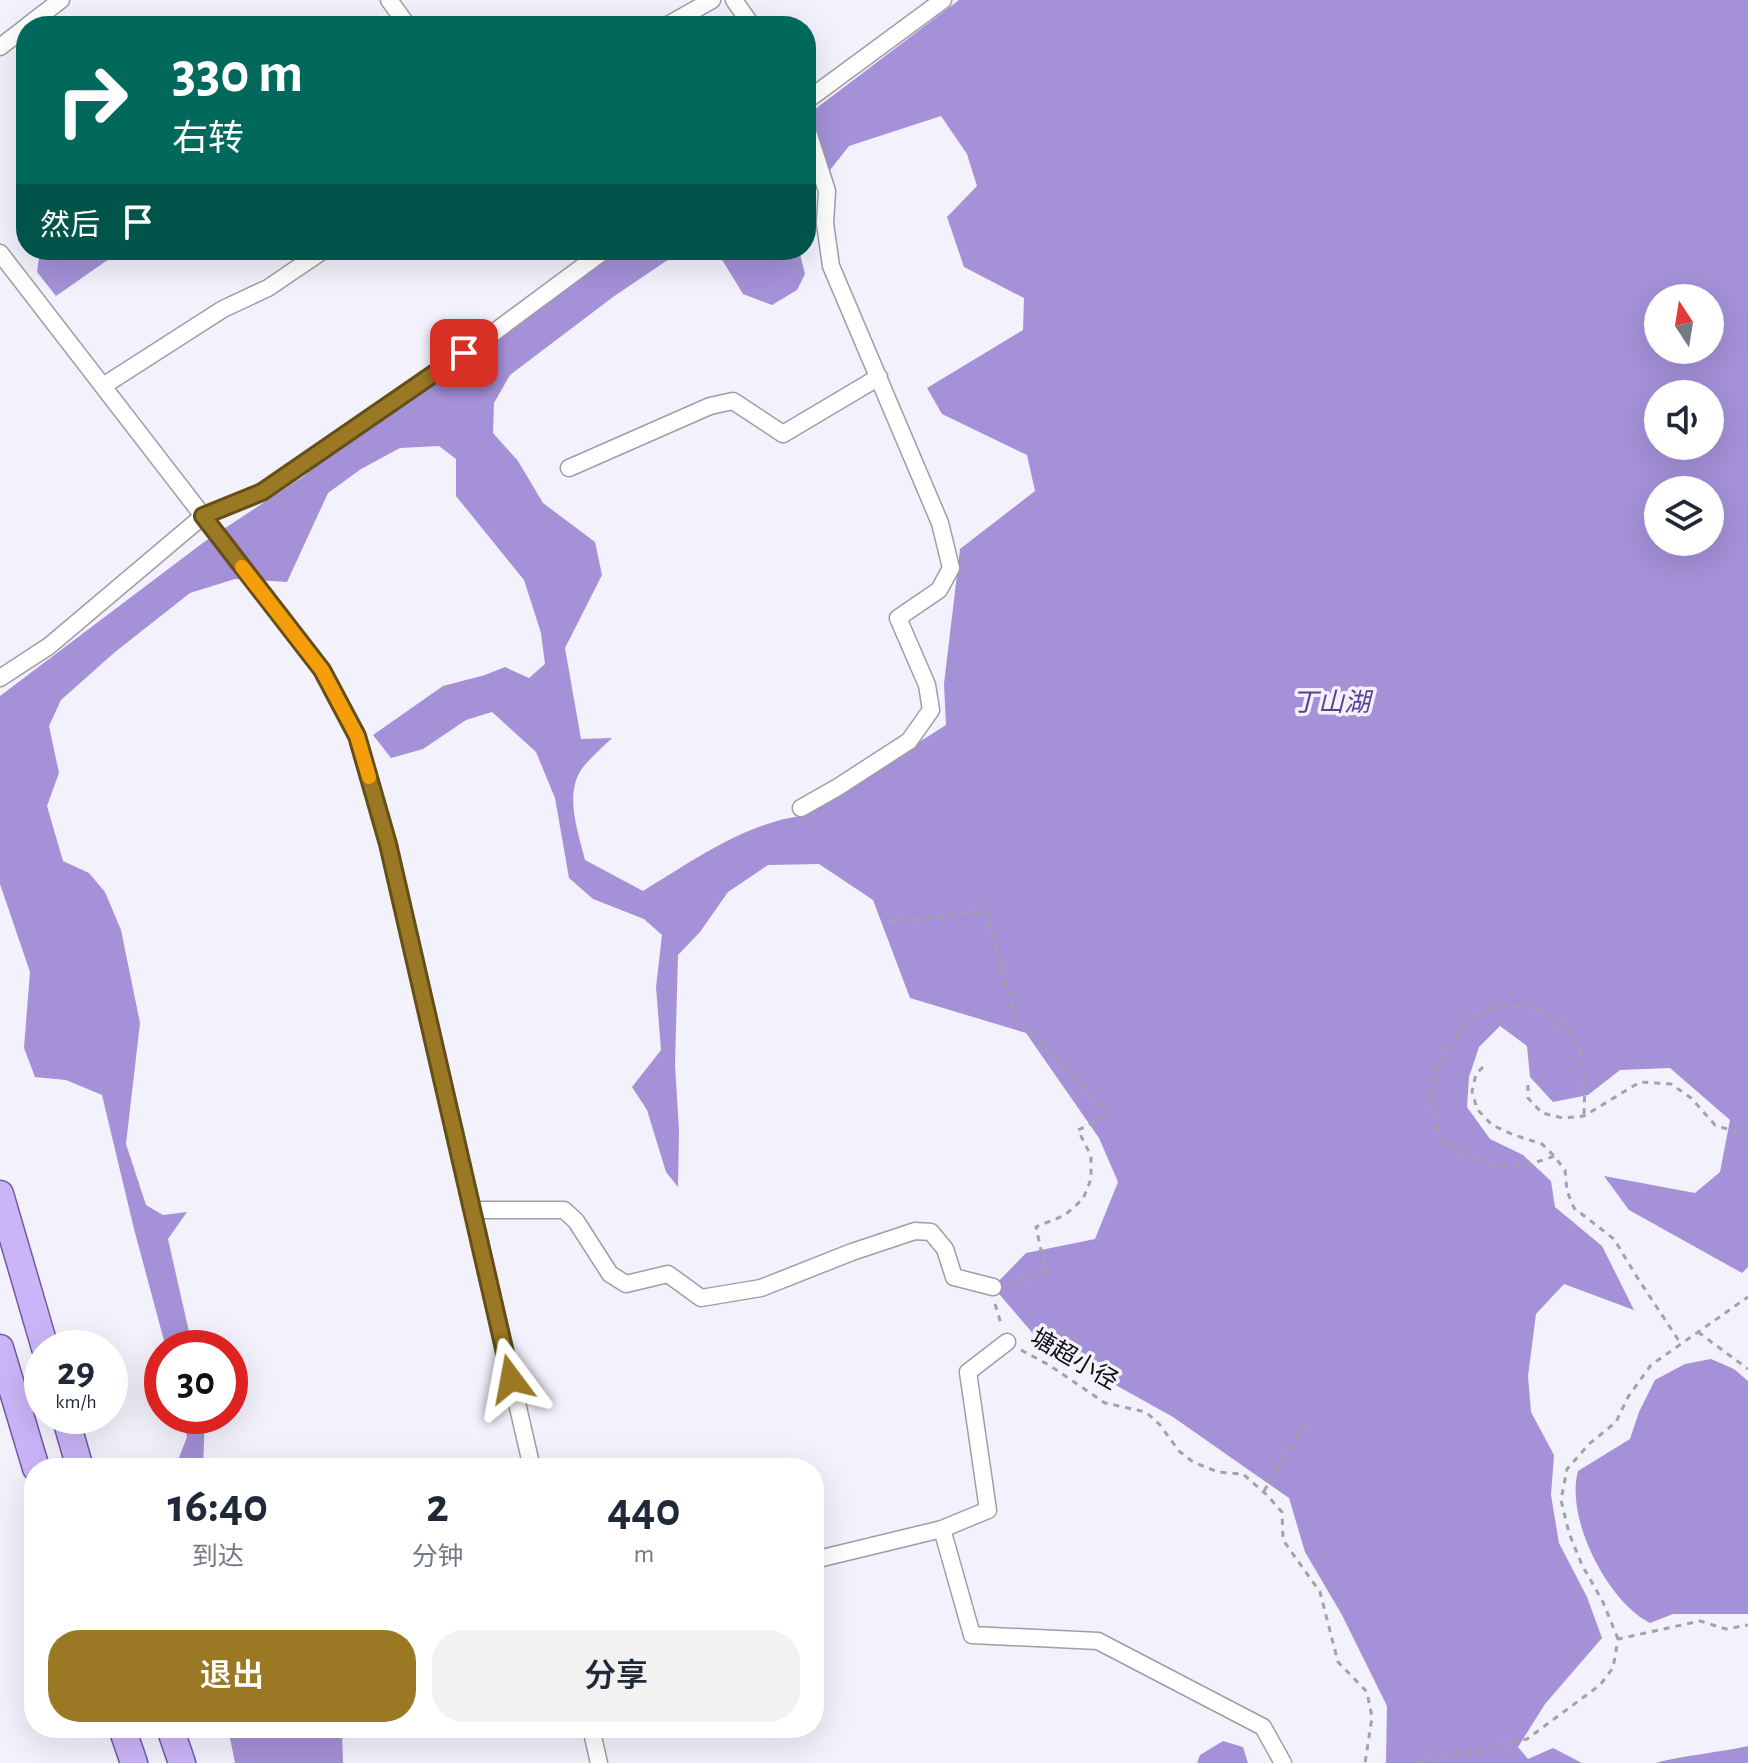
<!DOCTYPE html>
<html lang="zh">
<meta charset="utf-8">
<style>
body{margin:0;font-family:"Alegreya Sans","Noto Sans SC",sans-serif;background:#f2f2f3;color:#1f2937;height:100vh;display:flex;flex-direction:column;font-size:30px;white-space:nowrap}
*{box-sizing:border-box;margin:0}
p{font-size:26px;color:#747a83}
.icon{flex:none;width:44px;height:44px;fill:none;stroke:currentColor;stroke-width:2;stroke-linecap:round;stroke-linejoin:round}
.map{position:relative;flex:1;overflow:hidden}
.drawer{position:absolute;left:24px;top:1458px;width:800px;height:280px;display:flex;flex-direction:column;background:#fff;border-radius:32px;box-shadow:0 8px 32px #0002}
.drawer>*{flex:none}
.hud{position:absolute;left:16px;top:16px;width:800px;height:244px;border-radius:32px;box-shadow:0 8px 32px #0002;background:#00695c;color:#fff;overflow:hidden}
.needle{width:52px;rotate:348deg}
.tools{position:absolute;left:1644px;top:284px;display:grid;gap:16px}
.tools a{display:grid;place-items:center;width:80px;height:80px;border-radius:50%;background:#fff;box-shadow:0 8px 32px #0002;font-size:40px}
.speed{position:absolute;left:24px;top:1330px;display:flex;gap:16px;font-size:40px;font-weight:700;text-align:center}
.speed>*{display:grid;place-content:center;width:104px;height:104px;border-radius:50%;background:#fff;box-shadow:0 8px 32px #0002;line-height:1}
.speed small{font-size:20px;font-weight:400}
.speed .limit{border:12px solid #d22;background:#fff;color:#111}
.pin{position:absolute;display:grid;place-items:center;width:68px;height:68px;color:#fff;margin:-34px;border-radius:16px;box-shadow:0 4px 12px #0006}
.me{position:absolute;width:88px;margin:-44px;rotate:347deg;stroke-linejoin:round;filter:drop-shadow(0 0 6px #0008)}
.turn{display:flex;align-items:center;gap:28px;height:168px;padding:0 24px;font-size:36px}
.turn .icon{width:104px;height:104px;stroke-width:2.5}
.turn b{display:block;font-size:56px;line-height:68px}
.then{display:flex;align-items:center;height:76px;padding:0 24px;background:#0003;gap:16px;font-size:30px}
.eta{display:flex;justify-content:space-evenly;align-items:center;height:136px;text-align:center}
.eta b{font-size:48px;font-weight:600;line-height:56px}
.primary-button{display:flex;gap:16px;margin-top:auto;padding:16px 24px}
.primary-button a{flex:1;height:92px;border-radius:32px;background:#9b7924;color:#fff;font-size:32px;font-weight:600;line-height:92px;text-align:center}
.primary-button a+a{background:#f2f2f3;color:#1f2937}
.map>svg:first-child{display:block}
.water{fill:#a491d8;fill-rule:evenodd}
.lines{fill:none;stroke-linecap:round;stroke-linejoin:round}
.minor-casing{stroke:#9f9da7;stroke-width:19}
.primary-casing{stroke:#715aa4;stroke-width:29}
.path{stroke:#a3a1a9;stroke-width:3;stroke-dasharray:6 6;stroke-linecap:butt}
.minor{stroke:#fff;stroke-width:16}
.primary{stroke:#cab5f8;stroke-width:26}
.route-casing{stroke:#654f17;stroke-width:20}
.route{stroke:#9b7924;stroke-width:14}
.slow{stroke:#f59e0b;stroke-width:14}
.labels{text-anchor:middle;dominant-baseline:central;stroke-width:7;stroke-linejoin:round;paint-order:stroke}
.street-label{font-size:24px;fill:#0e0d10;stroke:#f3f1fc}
.water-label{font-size:26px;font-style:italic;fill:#5c3f94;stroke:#f3f1fc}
</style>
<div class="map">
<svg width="1748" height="1763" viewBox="0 0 1748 1763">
<rect width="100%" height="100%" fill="#f3f1fc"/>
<path class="water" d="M959 0H1748V1267L1742 1273 1629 1210 1604 1176 1695 1193 1720 1172 1730 1120 1670 1068 1620 1070 1588 1095 1553 1102 1530 1077 1527 1046 1500 1026 1479 1047 1469 1077 1467 1107 1490 1139 1523 1155 1551 1181 1555 1207 1602 1246 1634 1310 1564 1284 1536 1314 1528 1376 1531 1412 1554 1455 1551 1495 1559 1543 1587 1597 1602 1638 1545 1704 1518 1747 1528 1759 1553 1748 1582 1763H1386L1387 1706 1342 1615 1305 1552 1289 1498 1173 1417 1042 1344 993 1287 1026 1253 1095 1239 1118 1182 1099 1138 1026 1033 910 998 873 900 819 864 768 865 728 892 700 932 678 955 675 1065 679 1130 678 1187 666 1172 647 1110 632 1087 661 1050 656 987 662 935 644 919 593 899 569 878 555 798 536 752 492 712 466 720 423 749 391 758 373 735 443 686 485 675 505 667 529 678 545 664 541 633 524 580 456 496V459L439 446 400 448 361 469 328 493 287 582 235 579 190 593 115 652 61 700 49 726 59 773 47 806 63 861 89 873 105 892 121 930 140 1023 126 1144 146 1205 163 1215 187 1212 168 1239 189 1332 198 1348H166L134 1229 102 1095 66 1080 35 1077 24 1048 30 972 0 884V696L204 542 304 476 386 399 482 356 543 300 616 250H690L678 253 613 297 510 375 494 403 493 433 518 461 543 503 595 542 602 575 565 648 581 739 612 738C603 747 592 756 584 766 563 791 578 832 585 860L643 891C689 863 747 822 802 816L946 725 944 684 960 549 1035 491 1027 455 942 414 927 388 1023 330 1024 298 964 267 947 217 977 186 967 154 941 116 849 146 812 193 806 211V116ZM1658 298H1710V350H1658ZM1658 394H1710V446H1658ZM1658 490H1710V542H1658Z
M40 250H122L56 296 37 272Z
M716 250H799L805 274 797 290 772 305 743 294Z
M1711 1359 1734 1369 1748 1381V1614H1673L1650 1623C1607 1601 1565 1518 1578 1471L1630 1439 1639 1412 1655 1380 1685 1364Z
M182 1416H205L203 1468H175L187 1437Z
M228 1728H342L343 1763H235Z
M1223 1741 1243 1747 1248 1763H1197L1200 1755Z
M1748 1746V1763H1655C1685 1755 1717 1753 1748 1746Z"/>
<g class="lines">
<g class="minor-casing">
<path id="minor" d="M389 0 408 26
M734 0 752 26
M27 26 61 0
M666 26 712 0
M0 47 26 27
M806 101 943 0
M0 253 322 670 357 736 388 844 532 1468
M103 386 223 309 268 288 324 250
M569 468 710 406 733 401 783 434 879 377
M0 678 49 646 203 516 262 492 489 336 605 250
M801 808 838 787 909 741 931 710 927 685 898 618 939 590 951 568 940 523 831 266 825 223 827 191 806 126
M472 1210H564L576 1221 610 1274 626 1284 668 1274 701 1298 761 1288 852 1252 915 1231 931 1232 945 1249 954 1277 993 1287
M942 1529 988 1510 968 1372 1007 1342
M814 1560 942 1529 972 1635 1098 1641 1263 1727 1283 1763
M591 1728 599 1763"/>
</g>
<g class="primary-casing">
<path id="primary" d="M0 1194 45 1348
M0 1348 36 1468
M65 1416 80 1468
M122 1728 134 1763
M170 1728 182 1763"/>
</g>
<path class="path" d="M890 922 986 911 1014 1015 1110 1115 1078 1130 1091 1156V1179L1083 1199 1065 1215 1036 1227 1046 1273 1011 1284
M1483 1067 1476 1074 1472 1091 1477 1109 1492 1125 1514 1135 1542 1144 1554 1156 1565 1170 1567 1191 1574 1208 1614 1239 1635 1274 1681 1344
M1528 1085V1098L1542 1113 1563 1118 1584 1116 1640 1082 1671 1084 1691 1098 1715 1125 1748 1136
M1554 1156C1538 1163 1510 1169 1492 1165 1473 1161 1456 1149 1440 1140L1431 1098 1435 1073 1449 1048 1468 1021 1495 1007 1525 1006 1547 1014 1571 1032 1581 1052 1585 1081 1584 1116
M995 1304 1002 1327
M1698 1332 1748 1369
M1021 1350 1049 1365 1105 1403 1146 1412 1160 1425 1179 1451 1193 1462 1218 1472 1243 1474 1267 1495 1282 1512 1283 1540 1320 1592 1338 1662 1367 1692 1372 1717 1365 1763
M1264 1491 1307 1419
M1618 1639 1603 1602 1582 1565 1569 1533 1561 1500 1567 1469 1589 1444 1616 1422 1628 1397 1651 1365 1748 1297
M1418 1763 1527 1739 1600 1685 1613 1668 1618 1639 1700 1621 1726 1629 1748 1625"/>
<use href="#minor" class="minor"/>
<use href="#primary" class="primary"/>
</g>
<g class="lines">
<g class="route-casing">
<path id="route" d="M464 353 262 492 203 516 322 670 357 736 388 844 511 1379"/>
</g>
<use href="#route" class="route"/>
<path class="slow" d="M242 567 322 670 357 736 369 777"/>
</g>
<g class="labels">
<g class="street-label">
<text transform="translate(1074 1360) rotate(30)">塘超小径</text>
</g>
<g class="water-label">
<text x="1331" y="703">丁山湖</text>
</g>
</g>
</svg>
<div class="tools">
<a><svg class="needle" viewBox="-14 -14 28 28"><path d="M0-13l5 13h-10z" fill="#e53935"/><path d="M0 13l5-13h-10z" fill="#747a83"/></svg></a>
<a><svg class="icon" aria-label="sound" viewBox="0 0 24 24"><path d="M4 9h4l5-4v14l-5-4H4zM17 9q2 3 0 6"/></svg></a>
<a><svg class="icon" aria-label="layers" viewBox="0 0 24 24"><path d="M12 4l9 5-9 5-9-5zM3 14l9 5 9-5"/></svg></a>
</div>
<div class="speed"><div>29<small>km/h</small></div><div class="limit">30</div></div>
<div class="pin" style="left:464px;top:353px;background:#d93025"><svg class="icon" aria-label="arrive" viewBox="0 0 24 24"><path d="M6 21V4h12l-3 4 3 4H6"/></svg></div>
<svg class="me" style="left:511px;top:1379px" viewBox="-20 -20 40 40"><path d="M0-17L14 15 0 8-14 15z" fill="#9b7924" stroke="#fff" stroke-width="4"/></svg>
<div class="hud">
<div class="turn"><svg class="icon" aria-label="right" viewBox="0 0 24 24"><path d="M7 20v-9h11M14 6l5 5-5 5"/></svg><div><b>330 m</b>右转</div></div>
<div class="then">然后<svg class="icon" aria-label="arrive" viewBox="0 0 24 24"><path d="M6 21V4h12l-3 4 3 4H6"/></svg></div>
</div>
<section class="drawer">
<div class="eta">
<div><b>16:40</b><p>到达</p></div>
<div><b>2</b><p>分钟</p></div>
<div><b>440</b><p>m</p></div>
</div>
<div class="primary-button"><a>退出</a><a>分享</a></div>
</section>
</div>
